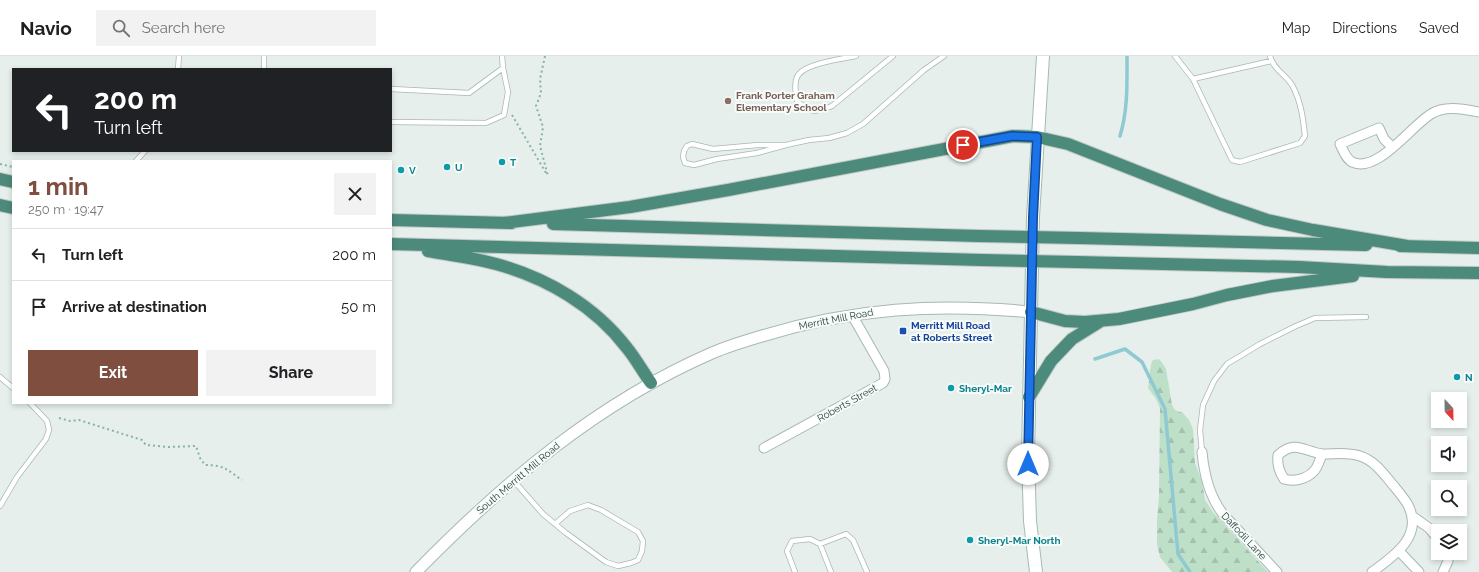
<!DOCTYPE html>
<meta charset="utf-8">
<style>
body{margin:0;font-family:Raleway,sans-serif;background:#f2f2f2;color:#202124;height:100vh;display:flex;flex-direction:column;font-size:15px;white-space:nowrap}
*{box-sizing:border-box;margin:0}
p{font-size:13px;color:#757577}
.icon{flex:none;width:22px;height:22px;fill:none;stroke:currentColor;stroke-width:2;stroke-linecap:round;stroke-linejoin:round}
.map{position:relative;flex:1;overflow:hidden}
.panel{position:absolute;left:12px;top:104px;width:380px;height:244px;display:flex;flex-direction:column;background:#fff;border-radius:0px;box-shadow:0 2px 6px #0003}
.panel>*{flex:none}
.banner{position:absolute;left:12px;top:12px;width:380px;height:84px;border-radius:0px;box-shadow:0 2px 6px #0003;background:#202124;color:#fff;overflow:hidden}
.needle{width:26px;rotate:158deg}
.fabs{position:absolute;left:1431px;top:336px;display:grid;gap:8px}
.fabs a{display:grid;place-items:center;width:36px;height:36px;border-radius:0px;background:#fff;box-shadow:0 2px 6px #0003;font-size:20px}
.pin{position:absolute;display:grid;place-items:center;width:34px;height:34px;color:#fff;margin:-17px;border:2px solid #fff;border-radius:50%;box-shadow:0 1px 4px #0007}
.me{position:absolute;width:44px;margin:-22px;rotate:0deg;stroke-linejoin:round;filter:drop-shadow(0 0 3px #0008)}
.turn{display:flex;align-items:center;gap:14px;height:84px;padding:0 16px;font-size:18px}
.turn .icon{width:52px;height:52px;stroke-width:2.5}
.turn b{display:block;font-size:28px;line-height:34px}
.round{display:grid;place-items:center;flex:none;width:42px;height:42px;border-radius:0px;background:#f2f2f2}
.overview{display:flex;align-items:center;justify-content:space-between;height:68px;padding:0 16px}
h1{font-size:24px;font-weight:700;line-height:30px;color:#7f4e3f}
.primary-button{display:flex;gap:8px;margin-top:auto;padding:8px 16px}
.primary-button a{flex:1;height:46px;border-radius:0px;background:#7f4e3f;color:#fff;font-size:16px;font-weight:700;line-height:46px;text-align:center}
.primary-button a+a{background:#f2f2f2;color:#202124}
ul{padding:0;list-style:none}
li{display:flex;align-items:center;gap:12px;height:52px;padding:0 16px;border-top:1px solid #e0e0e0}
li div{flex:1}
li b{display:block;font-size:15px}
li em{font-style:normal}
header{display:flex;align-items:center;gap:24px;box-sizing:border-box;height:56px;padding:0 20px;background:#fff;border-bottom:1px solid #e0e0e0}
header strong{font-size:19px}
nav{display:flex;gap:22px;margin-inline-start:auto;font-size:14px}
.search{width:280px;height:36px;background:#f2f2f2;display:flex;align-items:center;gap:10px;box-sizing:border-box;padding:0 14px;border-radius:0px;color:#757577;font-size:15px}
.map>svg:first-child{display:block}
.forest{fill:url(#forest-firs)}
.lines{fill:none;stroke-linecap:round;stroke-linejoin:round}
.stream{stroke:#8ec9d4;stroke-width:3.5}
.service-casing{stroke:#a8b8b2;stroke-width:6}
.minor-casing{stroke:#a8b8b2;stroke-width:11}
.tertiary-casing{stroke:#a8b8b2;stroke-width:13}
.secondary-casing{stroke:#a4bbb3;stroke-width:14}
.trunk-casing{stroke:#c2cac8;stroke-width:14}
.path{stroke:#86b3a5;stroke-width:2;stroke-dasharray:2 3;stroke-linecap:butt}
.service{stroke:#fff;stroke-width:4.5}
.minor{stroke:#fff;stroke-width:9}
.tertiary{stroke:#fff;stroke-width:11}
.secondary{stroke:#fff;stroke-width:12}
.trunk{stroke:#4c8a7c;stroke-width:12}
.trunk-bridge-casing{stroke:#c2cac8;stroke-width:14;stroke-linecap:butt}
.trunk-bridge{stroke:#4c8a7c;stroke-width:12}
.route-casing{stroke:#114b97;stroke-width:10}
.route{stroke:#1a73e8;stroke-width:7}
.education-dot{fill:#8d6e63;stroke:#f7fbf9;stroke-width:1.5}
.culture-dot{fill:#0f9aa8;stroke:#f7fbf9;stroke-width:1.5}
.transit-dot{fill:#1a4fb4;stroke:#f7fbf9;stroke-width:1.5}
.labels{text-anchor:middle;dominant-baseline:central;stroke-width:4;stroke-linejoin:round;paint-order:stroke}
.education-label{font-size:10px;font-weight:bold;fill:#785e54;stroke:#f7fbf9;text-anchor:start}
.culture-label{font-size:10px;font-weight:bold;fill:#0d838f;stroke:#f7fbf9;text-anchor:start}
.street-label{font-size:10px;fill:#24423a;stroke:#f7fbf9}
.transit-label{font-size:10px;font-weight:bold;fill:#164399;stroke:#f7fbf9;text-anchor:start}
</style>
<header>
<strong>Navio</strong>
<div class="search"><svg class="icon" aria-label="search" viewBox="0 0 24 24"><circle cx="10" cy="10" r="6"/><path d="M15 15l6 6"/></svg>Search here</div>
<nav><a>Map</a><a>Directions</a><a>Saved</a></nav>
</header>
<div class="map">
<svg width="1479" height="516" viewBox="0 0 1479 516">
<defs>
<pattern id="forest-firs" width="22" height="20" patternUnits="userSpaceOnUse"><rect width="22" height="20" fill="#bfe0c8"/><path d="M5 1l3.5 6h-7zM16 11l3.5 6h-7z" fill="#a4c1ad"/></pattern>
</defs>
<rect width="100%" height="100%" fill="#e6efeb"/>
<path class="forest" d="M1159 303 1163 308 1166 313 1172 349 1175 354 1183 357 1189 364 1193 373 1195 407 1202 426 1205 444 1213 456 1268 516H1172L1160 501 1157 488V464L1159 440 1160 352 1156 343 1148 332C1150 323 1149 310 1153 304Z"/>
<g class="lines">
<path class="stream" d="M1120 80C1128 54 1127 27 1127 0
M1095 303 1125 293 1142 306 1165 353 1178 498 1190 516"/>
<g class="service-casing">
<path id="service" d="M502 0 503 12
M856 0C842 3 808 7 799 18 793 25 796 37 797 45 811 57 815 57 832 50L893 0
M1175 0 1193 23 1232 104 1240 106 1300 87 1305 80C1303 62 1301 45 1292 29 1286 19 1273 13 1270 0
M178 13 179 0
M264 13V0
M1193 23 1271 5
M391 33 469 37 503 12 508 36 504 59 486 67 391 66
M786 89H758L713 93 692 88 687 90 684 95 683 101 685 107 694 109 717 103 757 97 786 89 809 84 829 82 847 77 863 68 924 14 944 0
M136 105 145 95
M0 321 13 332
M1202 396 1200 374 1203 349 1214 325 1227 308 1260 288 1296 270 1315 262 1366 261
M514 425 543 458 566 477 606 506 618 510 631 507 638 504 642 495 643 485 638 476 601 454 588 449 570 455 555 468
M0 450 17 421 46 383 49 374 47 365 30 347
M820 488 846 478 853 484 867 516
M795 516 787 495 792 485 810 483 820 488 831 516"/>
</g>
<g class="minor-casing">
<path id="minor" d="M1392 91 1384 83 1379 72 1340 88C1343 94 1346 103 1352 106 1377 118 1411 70 1431 58 1445 49 1463 53 1479 56
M764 392 883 327 885 323 884 315 852 259
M1202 396C1204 418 1209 440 1223 458L1277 516
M1322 398C1320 403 1318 411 1314 415 1307 423 1294 426 1284 423 1279 415 1277 409 1278 399 1296 383 1304 396 1323 398 1336 398 1347 396 1360 400 1375 405 1383 417 1393 429 1398 435 1404 442 1408 449 1424 480 1394 500 1372 516
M1412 460 1429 472 1438 483
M1399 495 1419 516
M1443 516 1448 505 1447 497"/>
</g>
<g class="tertiary-casing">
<path id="tertiary" d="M416 516C503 427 597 347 712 297 728 290 745 285 762 280 853 252 937 247 1031 256"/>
</g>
<g class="secondary-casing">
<path id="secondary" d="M1036 516 1030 465 1028 399 1033 161 1043 0"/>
</g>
<g class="trunk-casing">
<path id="trunk" d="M0 123 13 126
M0 149 13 152
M391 164 512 167
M504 167 630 151 728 134 1013 80 1037 81 1068 88 1220 148 1267 164 1313 174 1407 190
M553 168 979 180
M1079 182 1366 189
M391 188 982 204
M1400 190 1479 192
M428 195C451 199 474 202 496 208 547 222 595 250 627 292 636 303 643 316 651 327
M1076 206 1299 211 1387 216 1479 217
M1031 256 1065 265 1085 266 1119 263 1193 248 1227 239 1273 230 1353 220
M1029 341 1051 305 1072 283 1101 265"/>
</g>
<path class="path" d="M545 0 540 23 541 37 536 50 543 71 540 90 548 120
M512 59 546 117
M0 108 13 111
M59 362 70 365 79 364 142 384 146 389 169 391 196 390 200 402 205 409C225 409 227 414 242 424"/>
<use href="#service" class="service"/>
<use href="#minor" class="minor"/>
<use href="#tertiary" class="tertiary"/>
<use href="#secondary" class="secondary"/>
<use href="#trunk" class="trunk"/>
<g class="trunk-bridge-casing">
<path id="trunk-bridge" d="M979 180 1079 182
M982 204 1076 206"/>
</g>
<use href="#trunk-bridge" class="trunk-bridge"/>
</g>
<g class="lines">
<g class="route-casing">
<path id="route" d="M963 89 1012 80 1037 81 1033 161 1028 408"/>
</g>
<use href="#route" class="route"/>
</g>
<circle class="education-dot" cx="728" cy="45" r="4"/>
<g class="culture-dot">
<circle cx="502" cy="106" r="4"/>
<circle cx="447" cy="111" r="4"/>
<circle cx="401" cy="114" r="4"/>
<circle cx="1457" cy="321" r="4"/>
<circle cx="951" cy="332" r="4"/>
<circle cx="970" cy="484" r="4"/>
</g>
<rect class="transit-dot" x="899" y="271" width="8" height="8" rx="2"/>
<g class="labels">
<g class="education-label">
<text x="736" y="39">Frank Porter Graham<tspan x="736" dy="12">Elementary School</tspan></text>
</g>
<g class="culture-label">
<text x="510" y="106">T</text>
<text x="455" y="111">U</text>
<text x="409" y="114">V</text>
<text x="1465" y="321">N</text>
<text x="959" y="332">Sheryl-Mar</text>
<text x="978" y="484">Sheryl-Mar North</text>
</g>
<g class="street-label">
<text transform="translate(836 263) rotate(-11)">Merritt Mill Road</text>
<text transform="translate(847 347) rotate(-29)">Roberts Street</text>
<text transform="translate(518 422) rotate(-40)">South Merritt Mill Road</text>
<text transform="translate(1244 480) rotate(47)">Daffodil Lane</text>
</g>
<g class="transit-label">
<text x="911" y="269">Merritt Mill Road<tspan x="911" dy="12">at Roberts Street</tspan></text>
</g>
</g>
</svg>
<div class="fabs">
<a><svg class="needle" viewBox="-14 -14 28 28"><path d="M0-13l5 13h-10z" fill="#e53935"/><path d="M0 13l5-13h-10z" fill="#757577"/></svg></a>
<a><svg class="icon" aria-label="sound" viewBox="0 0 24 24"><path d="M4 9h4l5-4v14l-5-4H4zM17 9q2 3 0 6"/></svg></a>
<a><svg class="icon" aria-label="search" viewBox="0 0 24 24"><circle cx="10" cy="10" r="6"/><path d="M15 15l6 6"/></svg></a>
<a><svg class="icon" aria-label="layers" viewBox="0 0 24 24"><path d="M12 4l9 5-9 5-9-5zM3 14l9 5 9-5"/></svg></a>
</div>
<div class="pin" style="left:963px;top:89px;background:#d93025"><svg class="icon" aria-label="arrive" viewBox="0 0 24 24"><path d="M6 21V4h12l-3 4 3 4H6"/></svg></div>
<svg class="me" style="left:1028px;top:408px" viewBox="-20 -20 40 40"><circle r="19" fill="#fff"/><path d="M0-13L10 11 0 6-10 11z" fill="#1a73e8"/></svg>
<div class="banner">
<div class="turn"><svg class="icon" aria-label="left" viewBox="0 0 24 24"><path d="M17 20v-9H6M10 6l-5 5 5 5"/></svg><div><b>200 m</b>Turn left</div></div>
</div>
<section class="panel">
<div class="overview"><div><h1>1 min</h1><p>250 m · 19:47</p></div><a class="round"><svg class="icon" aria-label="close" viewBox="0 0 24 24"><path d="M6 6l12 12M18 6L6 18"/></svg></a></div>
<ul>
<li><svg class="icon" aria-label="left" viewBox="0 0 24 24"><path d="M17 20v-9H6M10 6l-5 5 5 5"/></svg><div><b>Turn left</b></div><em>200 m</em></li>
<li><svg class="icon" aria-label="arrive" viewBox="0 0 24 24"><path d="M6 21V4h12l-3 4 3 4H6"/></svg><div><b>Arrive at destination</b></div><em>50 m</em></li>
</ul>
<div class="primary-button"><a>Exit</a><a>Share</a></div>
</section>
</div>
